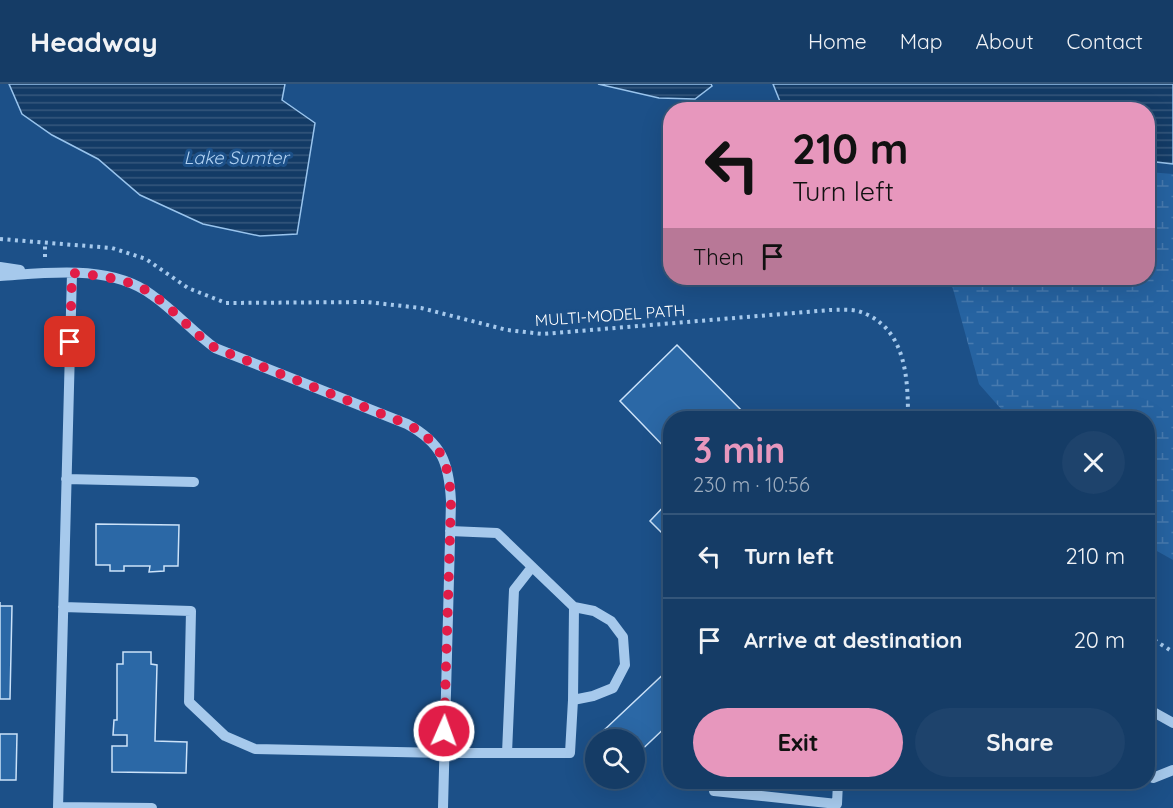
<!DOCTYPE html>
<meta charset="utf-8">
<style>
body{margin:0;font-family:Quicksand,sans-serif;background:#1e436c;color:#f1f3f6;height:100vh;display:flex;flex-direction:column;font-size:22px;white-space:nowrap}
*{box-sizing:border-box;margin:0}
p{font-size:20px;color:#9dadbf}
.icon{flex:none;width:33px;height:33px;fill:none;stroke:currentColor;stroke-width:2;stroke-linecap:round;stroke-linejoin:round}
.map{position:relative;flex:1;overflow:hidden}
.panel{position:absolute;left:663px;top:327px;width:492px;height:378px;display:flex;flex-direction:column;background:#153c66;border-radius:24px;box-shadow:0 6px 24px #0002,0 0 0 2px #34567a}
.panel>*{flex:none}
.hud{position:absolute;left:663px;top:18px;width:492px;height:183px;border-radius:24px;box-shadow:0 6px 24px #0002,0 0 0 2px #34567a;background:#e797bd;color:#111;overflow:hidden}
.tools{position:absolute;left:585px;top:645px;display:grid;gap:12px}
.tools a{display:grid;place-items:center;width:60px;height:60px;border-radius:50%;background:#153c66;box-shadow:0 6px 24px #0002,0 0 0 2px #34567a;font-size:30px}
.pin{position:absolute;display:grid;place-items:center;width:51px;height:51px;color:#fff;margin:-26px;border-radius:12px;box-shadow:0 3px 9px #0006}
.me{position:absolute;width:66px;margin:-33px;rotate:2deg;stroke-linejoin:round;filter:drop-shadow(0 0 4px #0008)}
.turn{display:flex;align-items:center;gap:21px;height:126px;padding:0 30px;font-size:27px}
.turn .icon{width:78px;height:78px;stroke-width:2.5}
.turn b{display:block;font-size:42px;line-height:51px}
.then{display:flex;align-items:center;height:57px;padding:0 30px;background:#0003;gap:12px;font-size:22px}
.round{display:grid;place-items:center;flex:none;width:63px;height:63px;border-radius:32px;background:#1e436c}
.headline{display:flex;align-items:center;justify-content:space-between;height:102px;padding:0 30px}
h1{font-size:36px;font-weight:700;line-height:45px;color:#e797bd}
.button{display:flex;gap:12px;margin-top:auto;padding:12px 30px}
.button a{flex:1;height:69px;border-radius:36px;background:#e797bd;color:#111;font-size:24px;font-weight:700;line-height:69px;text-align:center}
.button a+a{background:#1e436c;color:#f1f3f6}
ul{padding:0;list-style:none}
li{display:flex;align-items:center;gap:18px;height:84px;padding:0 30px;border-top:2px solid #34567a}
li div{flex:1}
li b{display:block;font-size:22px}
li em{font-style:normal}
header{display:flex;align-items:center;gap:36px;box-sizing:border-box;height:84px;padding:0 30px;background:#153c66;border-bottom:2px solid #34567a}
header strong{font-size:28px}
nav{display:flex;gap:33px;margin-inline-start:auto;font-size:21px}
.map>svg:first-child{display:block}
.wetland{fill:url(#wetland-marsh)}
.water{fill:url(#water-rules);stroke:#99c4ed;stroke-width:1.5}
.building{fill:#2b68a6;stroke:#cbe2f9;stroke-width:1.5}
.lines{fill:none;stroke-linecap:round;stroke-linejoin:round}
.path{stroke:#a6c9ec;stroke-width:4;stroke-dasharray:3 4.5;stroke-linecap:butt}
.minor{stroke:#a6c9ec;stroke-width:10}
.route{stroke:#e11d48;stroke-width:10;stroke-dasharray:0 18}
.labels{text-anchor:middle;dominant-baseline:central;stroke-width:6;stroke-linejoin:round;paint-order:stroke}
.street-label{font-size:16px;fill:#fff;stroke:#1c5088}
.water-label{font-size:18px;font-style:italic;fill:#b1d2f3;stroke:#1c5088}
</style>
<header>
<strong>Headway</strong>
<nav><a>Home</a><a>Map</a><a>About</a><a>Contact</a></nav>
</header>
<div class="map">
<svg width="1173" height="724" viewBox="0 0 1173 724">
<defs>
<pattern id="wetland-marsh" width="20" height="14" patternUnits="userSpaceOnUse" patternTransform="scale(1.5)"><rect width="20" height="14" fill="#2663a1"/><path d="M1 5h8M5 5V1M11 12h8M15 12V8" fill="none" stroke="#477aaf"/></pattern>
<pattern id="water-rules" width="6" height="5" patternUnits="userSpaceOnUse" patternTransform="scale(1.5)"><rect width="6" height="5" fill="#133b66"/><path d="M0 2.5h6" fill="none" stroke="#36587d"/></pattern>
</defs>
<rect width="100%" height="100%" fill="#1c5088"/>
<path class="wetland" d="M1148 88 1173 90V476L1148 462V334H1009L979 300 950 194H1148Z"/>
<path class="water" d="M9 0H285L282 16 315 39 297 150 260 152 203 140 140 111 98 75 52 51 22 30Z
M598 0H711L712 2 695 15 659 14Z
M773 0H1173V80L1148 77V26L783 25Z"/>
<path class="building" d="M677 261 749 334H670V369L620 317Z
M670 416V457L650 437Z
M96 440 179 441 178 482H164V487L149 488 150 482H124V487H110V481H96Z
M0 518V522H12L10 615H0Z
M123 568H151V580L157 581 155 657 187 658 186 689 112 688V662H127V651H113L114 636H117V580H123Z
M670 584V639L634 673V656H609L602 648Z
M0 650H17L16 696H0Z"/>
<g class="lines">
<path class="path" d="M0 155 112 164 146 175 188 204 226 219 367 218 421 224 507 246 543 250 830 226C838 226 850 225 858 227 906 242 908 293 908 334
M45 173V158
M1148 552 1173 568"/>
<path class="minor" d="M0 183 20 186
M0 192C48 189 110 180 152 211 175 227 193 248 215 264L407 340C442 359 449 379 451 417L443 724
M66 395 194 398
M63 523 191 527 189 618 225 652 255 665 443 669H570L573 616 593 612 613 604 625 581 623 553 611 537 594 527 574 523 497 449 450 447
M573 616 574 523
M1148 625 1173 639
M507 669 514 506 532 483
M1148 691 1153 694 1173 686
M714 707 837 720 838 698
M58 723 152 724
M58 724 72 189"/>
</g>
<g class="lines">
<path class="route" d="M70 258 72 189C99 192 128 194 152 210 174 226 192 248 215 264L407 340C442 359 449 379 451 417L444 647"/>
</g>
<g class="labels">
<g class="street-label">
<text transform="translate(610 231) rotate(-4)">MULTI-MODEL PATH</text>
</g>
<g class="water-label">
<text x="236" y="73">Lake Sumter</text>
</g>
</g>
</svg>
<div class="tools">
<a><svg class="icon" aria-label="search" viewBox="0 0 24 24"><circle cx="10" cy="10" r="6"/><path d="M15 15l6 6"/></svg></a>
</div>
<div class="pin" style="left:70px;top:258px;background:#d93025"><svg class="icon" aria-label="arrive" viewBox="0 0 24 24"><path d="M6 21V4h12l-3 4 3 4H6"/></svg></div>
<svg class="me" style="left:444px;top:647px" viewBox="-20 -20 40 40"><circle r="17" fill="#e11d48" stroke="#fff" stroke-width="3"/><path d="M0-11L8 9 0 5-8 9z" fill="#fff"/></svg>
<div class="hud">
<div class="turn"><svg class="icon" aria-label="left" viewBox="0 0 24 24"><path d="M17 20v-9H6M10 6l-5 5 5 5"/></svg><div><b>210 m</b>Turn left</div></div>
<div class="then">Then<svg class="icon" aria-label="arrive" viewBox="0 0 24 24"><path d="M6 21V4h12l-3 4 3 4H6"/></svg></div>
</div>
<section class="panel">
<div class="headline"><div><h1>3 min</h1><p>230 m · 10:56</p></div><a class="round"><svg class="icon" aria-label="close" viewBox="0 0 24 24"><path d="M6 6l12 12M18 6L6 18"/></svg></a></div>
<ul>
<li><svg class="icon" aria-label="left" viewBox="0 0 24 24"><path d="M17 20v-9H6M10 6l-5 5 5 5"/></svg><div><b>Turn left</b></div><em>210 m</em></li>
<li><svg class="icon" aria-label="arrive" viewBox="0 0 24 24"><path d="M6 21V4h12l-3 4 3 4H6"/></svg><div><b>Arrive at destination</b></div><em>20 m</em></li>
</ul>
<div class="button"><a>Exit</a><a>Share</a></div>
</section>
</div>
